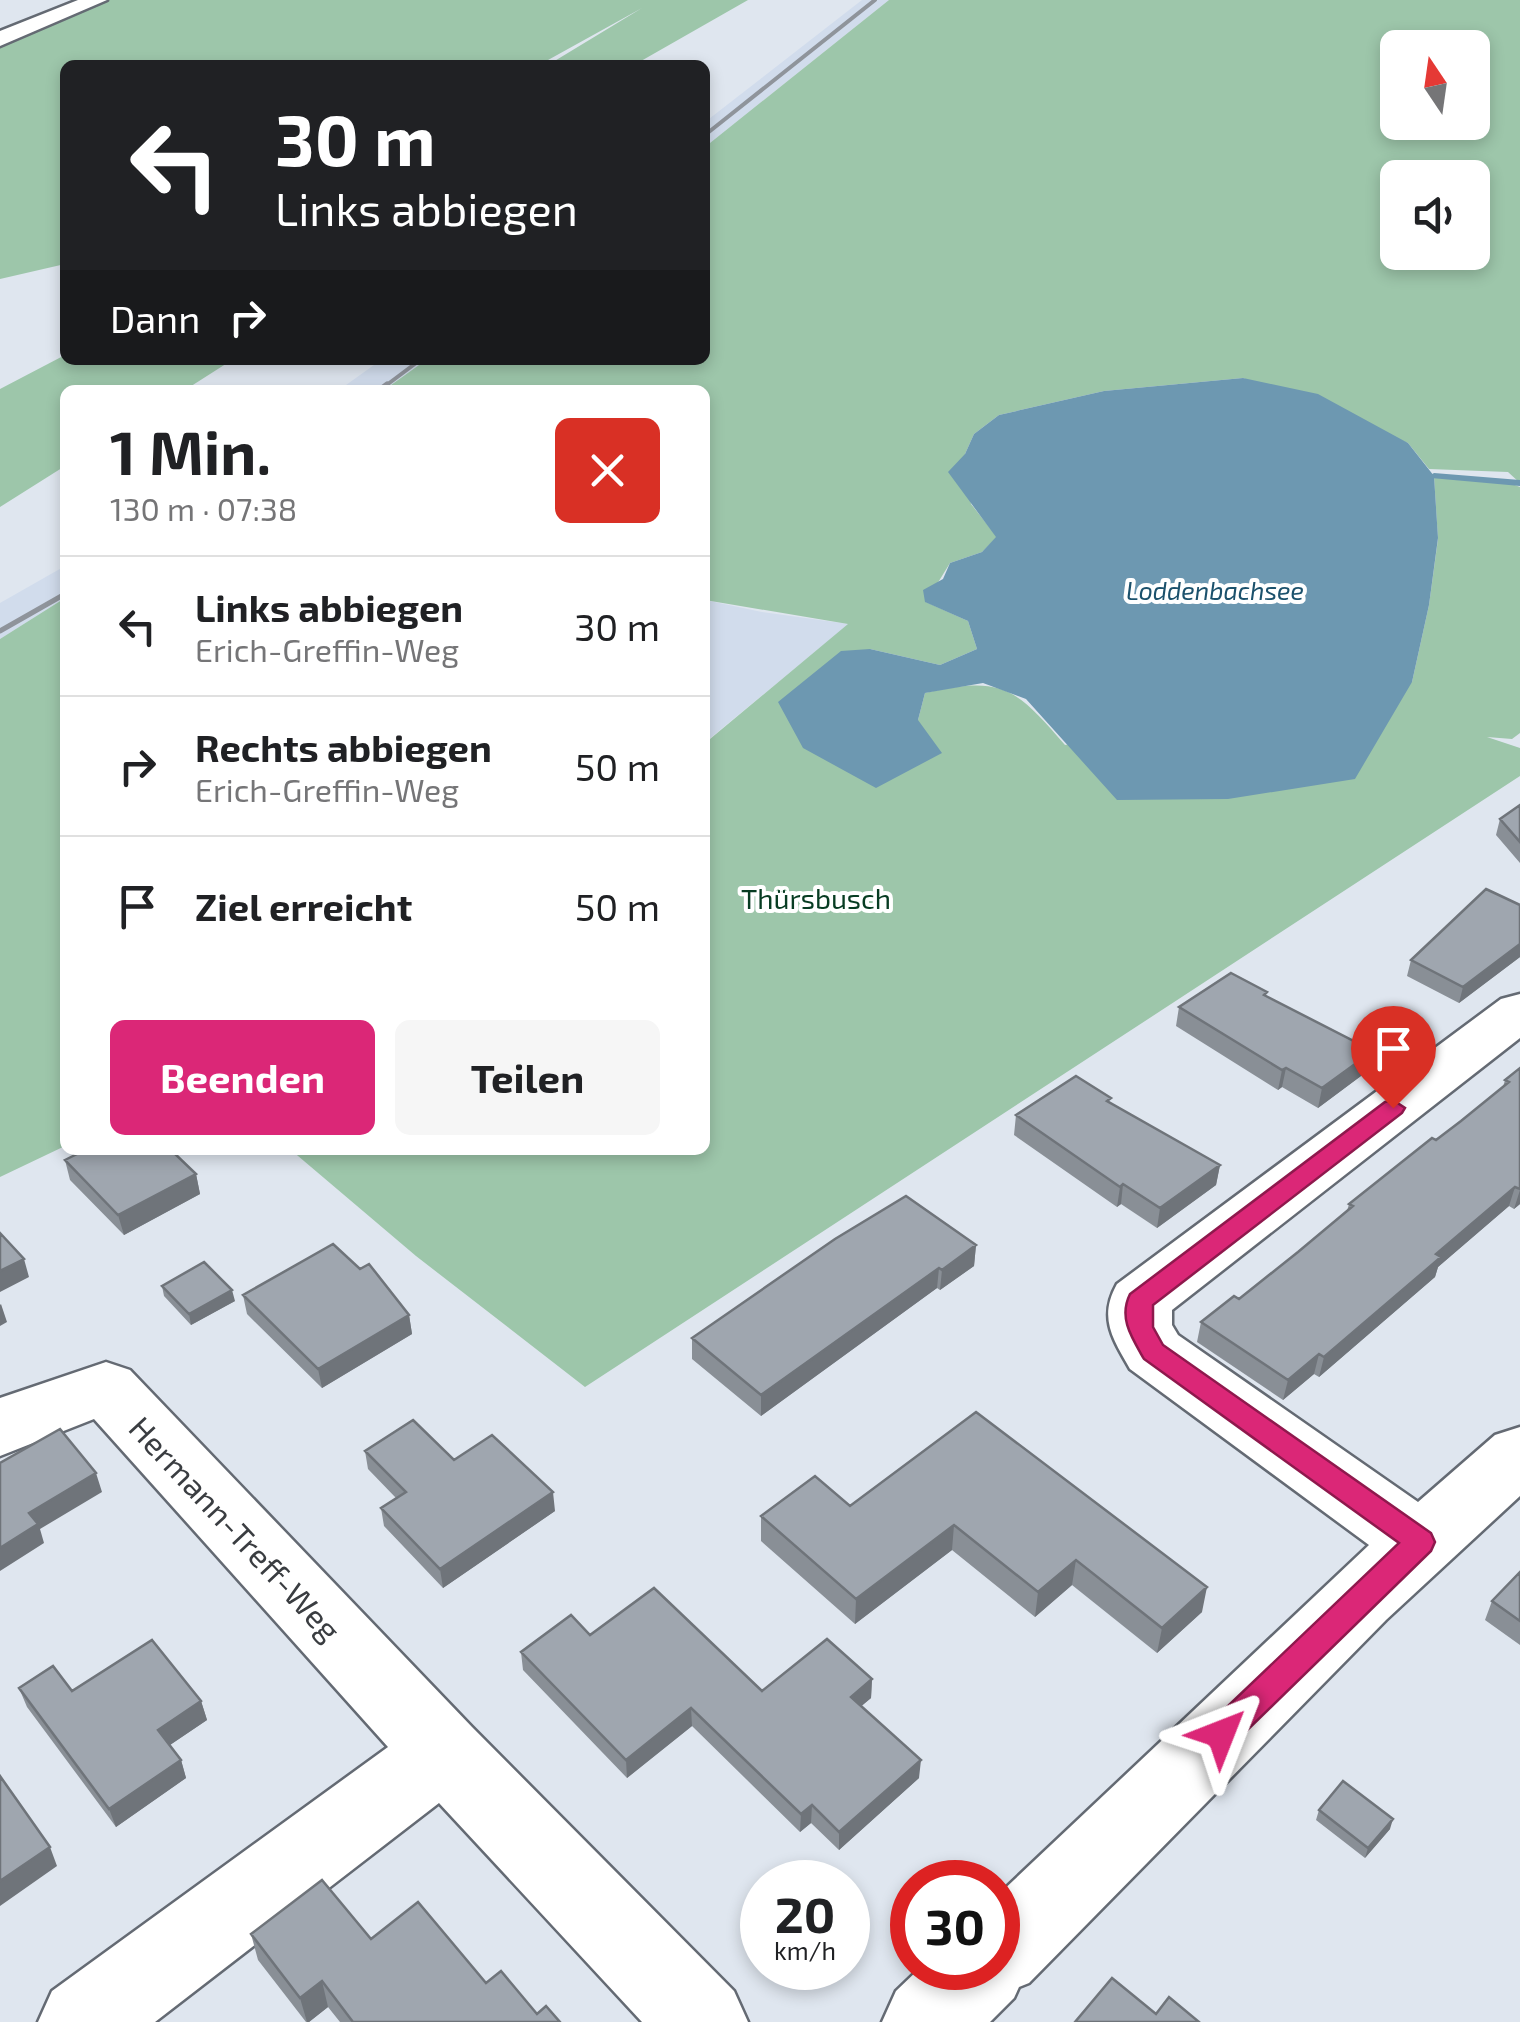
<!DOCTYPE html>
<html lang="de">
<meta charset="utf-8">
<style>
body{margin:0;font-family:"Exo 2",sans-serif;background:#f6f6f6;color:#202124;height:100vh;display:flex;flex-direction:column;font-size:38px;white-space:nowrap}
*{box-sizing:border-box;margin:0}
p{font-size:32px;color:#757577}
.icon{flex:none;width:55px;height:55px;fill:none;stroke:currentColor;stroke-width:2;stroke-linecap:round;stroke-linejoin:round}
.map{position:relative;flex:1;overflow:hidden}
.side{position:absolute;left:60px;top:385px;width:650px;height:770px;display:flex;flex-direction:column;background:#fff;border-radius:15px;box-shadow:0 5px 15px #0003}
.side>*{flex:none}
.guide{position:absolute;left:60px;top:60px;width:650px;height:305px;border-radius:15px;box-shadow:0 5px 15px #0003;background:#202124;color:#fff;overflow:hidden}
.needle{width:65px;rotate:347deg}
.controls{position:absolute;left:1380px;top:30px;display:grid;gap:20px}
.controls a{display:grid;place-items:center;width:110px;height:110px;border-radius:15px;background:#fff;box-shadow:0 5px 15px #0003;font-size:50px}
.speed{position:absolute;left:740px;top:1860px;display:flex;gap:20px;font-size:50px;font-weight:700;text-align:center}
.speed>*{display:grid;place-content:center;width:130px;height:130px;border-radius:50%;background:#fff;box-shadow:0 5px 15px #0003;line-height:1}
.speed small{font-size:25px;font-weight:400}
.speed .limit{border:15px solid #d22;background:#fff;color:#111}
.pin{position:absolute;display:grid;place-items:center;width:85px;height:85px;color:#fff;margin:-102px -42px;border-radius:50% 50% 50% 0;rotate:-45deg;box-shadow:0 0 10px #0007}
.pin .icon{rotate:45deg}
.me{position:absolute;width:110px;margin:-55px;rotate:45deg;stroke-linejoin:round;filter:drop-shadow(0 0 8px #0008)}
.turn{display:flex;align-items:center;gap:35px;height:210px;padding:0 50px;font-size:45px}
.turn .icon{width:130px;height:130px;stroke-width:2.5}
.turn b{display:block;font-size:70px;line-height:85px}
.then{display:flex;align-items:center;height:95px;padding:0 50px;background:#0003;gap:20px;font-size:38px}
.round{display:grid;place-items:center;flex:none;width:105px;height:105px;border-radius:15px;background:#f6f6f6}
.headline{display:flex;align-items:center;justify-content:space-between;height:170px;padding:0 50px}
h1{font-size:60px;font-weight:700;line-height:75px}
.primary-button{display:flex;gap:20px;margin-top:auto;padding:20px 50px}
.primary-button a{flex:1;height:115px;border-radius:15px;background:#db2777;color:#fff;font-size:40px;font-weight:700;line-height:115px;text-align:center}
.primary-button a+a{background:#f6f6f6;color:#202124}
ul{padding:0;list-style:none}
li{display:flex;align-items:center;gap:30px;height:140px;padding:0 50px;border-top:2px solid #e0e0e0}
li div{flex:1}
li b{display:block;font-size:38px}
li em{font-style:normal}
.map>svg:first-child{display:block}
.built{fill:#d1dcec}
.green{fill:#9dc6aa;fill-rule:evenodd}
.water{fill:#6d98b1}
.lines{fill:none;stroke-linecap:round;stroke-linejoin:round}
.stream{fill:#6d98b1;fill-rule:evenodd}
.minor-casing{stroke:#646a73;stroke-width:5}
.minor{fill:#fff;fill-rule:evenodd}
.rail-far1{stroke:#8f949b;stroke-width:4}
.rail{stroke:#8f949b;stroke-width:5}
.wall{fill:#898f96}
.shaded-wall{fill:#6f747a}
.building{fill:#9fa6af;stroke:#6f747a;stroke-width:2.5}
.route{fill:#db2777;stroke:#8e194d;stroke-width:2.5}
.labels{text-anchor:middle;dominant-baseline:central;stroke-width:8;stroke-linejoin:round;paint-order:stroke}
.far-water-label{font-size:25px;font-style:italic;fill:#1b516c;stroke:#fff}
.park-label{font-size:28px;fill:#073c22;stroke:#fff}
.near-street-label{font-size:32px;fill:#3a3d41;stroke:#fff}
</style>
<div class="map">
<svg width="1520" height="2022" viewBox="0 0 1520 2022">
<rect width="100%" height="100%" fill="#dfe6ef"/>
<path class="built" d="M862 0H889L705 147V122Z
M381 360H426L384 390H339Z
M65 566V598L0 639V603Z
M705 600 762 612 849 624 709 739 705 738Z"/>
<path class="green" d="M108 0H748L634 65H548L642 8 539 65H65V264L0 279V45Z
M889 0H1520V483L1508 472 1429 469 1408 443 1243 378 1104 391 999 415 974 434 965 454 971 504 997 537 982 552 950 563 926 602 968 621 977 649 940 665 870 649 918 720 925 693C1002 675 1016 688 1065 745L1412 682 1429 605 1438 539 1434 476 1512 484 1520 487V733L1512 739 1487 737 1520 748V776L585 1387 416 1256 291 1150H705V738L710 739 848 624 705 600V390H384L426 360H705V147ZM1398 48H1472V122H1398ZM1398 178H1472V252H1398Z
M65 355V360H232L185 390H65V466L0 507V389Z
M65 598V1146L0 1177V639Z"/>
<path class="water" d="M1243 378 1318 394 1408 443 1434 476 1438 538 1429 605 1412 682 1355 779 1228 799 1117 800 1026 699 983 683 925 693 918 720 942 753 876 788 803 748 778 702 841 651 870 649 940 665 977 649 968 621 925 602 923 590 943 579 950 563 982 552 996 537 948 472 965 454 974 434 999 415 1104 391Z"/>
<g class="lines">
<path class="stream" d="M1434 473 1520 480V486L1431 478 1429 476Z"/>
<g class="minor-casing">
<path id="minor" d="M78 0H107L0 46V31Z
M1520 994V1038L1172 1310V1325L1178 1335 1418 1502 1495 1435 1520 1427V1496L1386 1620 1029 1983 1019 1987 1014 1998 990 2022H882L896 1991 920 1968H998V1895L1369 1545 1130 1369C1113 1339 1098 1318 1117 1284L1501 999Z
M106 1362 130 1370 472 1727 734 1991 748 2022H642L439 1803 155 2022H38L52 1991 388 1747 94 1419 0 1456V1398Z"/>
</g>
<use href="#minor" class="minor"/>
<path class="rail-far1" d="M705 135 875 0
M384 387 420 360"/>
<path class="rail" d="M379 390 387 384
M0 631 65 594"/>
</g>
<path class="wall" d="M1520 805V863L1496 835 1500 819Z
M1520 905V957L1459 1003 1407 976 1411 960Z
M1266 996 1373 1051 1369 1070 1318 1108 1282 1087 1278 1090 1176 1026 1179 1007Z
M1520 1068V1204L1514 1209 1509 1206 1438 1267 1435 1277 1319 1377 1314 1374 1283 1400 1197 1342 1201 1322 1239 1299 1298 1252 1347 1211 1349 1204 1436 1140 1503 1087 1505 1080Z
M1111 1103 1220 1165 1216 1185 1157 1228 1121 1204 1117 1207 1014 1135 1016 1115Z
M65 1160 196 1174 200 1194 124 1235 70 1180Z
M976 1245 974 1266 940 1290 937 1288 761 1416 692 1359V1338Z
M162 1286 235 1301 191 1325 164 1296Z
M243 1295 409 1315 412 1334 322 1388 247 1314Z
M976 1412 1202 1612 1157 1653 1072 1585 1035 1617 952 1550 855 1624 761 1541V1516L850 1506Z
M365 1451 454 1460 555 1511 443 1588 384 1526 381 1508 396 1498 368 1469Z
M1520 1572V1645L1485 1620 1492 1601Z
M590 1635 762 1691 872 1679 871 1698 861 1706 919 1778 839 1850 811 1823 800 1832 692 1726 627 1778 523 1670 521 1652Z
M19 1688 201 1701 207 1720 170 1745 181 1760 186 1778 116 1827 27 1707Z
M1319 1810 1390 1829 1365 1858 1316 1820Z
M251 1934 371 1939 486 1983 537 2014 560 2022H340L328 2007 309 2022H306L258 1960Z"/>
<path class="shaded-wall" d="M1520 944V957L1459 1003 1463 987Z
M1373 1051 1369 1070 1318 1108 1322 1088Z
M1286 1068 1282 1087 1278 1090 1282 1070Z
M1220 1165 1216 1185 1157 1228 1160 1208Z
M196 1174 200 1194 124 1235 118 1215Z
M1123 1184 1121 1204 1117 1207 1120 1187Z
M1515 1187 1509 1206 1438 1267 1435 1277 1319 1377 1324 1357 1436 1254Z
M1520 1190V1204L1514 1209Z
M976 1245 974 1266 940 1290 942 1270Z
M24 1259 29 1277 0 1292V1271Z
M939 1268 937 1288 761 1416V1395Z
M232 1290 235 1301 191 1325 189 1314Z
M1 1304 7 1322 0 1326V1305Z
M409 1315 412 1334 322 1388 318 1369Z
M1319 1354 1314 1374 1283 1400 1288 1380Z
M96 1473 102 1492 40 1529 44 1543 0 1571V1548L29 1513Z
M553 1492 555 1511 443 1588 440 1569Z
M954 1525 952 1550 855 1624 856 1599Z
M1076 1560 1072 1585 1035 1617 1038 1592Z
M1207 1587 1202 1612 1157 1653 1162 1628Z
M872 1679 871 1698 851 1715V1697Z
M201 1701 207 1720 164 1749 158 1730Z
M691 1708 692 1726 627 1778 626 1760Z
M181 1760 186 1778 116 1827 109 1809Z
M921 1760 919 1778 839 1850V1832Z
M812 1805 811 1823 800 1832 801 1814Z
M1393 1819 1390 1829 1365 1858 1368 1848Z
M50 1847 57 1866 0 1906V1881Z
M322 1981 328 2007 309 2022H307L300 1998Z"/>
<path class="building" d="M1520 805V842L1500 819Z
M1486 889 1520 905V944L1463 987 1411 960Z
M1231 973 1267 992 1264 995 1373 1051 1322 1088 1286 1068 1282 1070 1179 1007Z
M1520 1068V1189L1515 1187 1436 1254 1441 1257 1324 1357 1319 1354 1288 1380 1201 1322 1234 1296 1239 1299 1298 1252 1353 1206 1349 1204 1432 1138 1436 1140 1461 1121 1509 1082 1505 1080Z
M1076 1076 1111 1098 1107 1101 1220 1165 1160 1208 1123 1184 1120 1187 1016 1115Z
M85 1150H171L196 1174 118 1215 65 1160Z
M906 1196 976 1245 942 1270 939 1268 761 1395 692 1338 835 1239Z
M0 1233 24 1259 0 1271Z
M333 1244 360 1269 369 1264 409 1315 318 1369 243 1295Z
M204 1262 232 1290 189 1314 162 1286Z
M976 1412 1207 1587 1162 1628 1076 1560 1038 1592 954 1525 856 1599 761 1516 815 1476 850 1506Z
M413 1420 454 1460 492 1435 553 1492 440 1569 381 1508 406 1492 365 1451Z
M60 1429 96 1473 29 1513 38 1524 0 1548V1463Z
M1520 1572V1621L1492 1601Z
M654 1588 762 1691 827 1639 872 1679 851 1697 921 1760 839 1832 812 1805 801 1814 691 1708 626 1760 521 1652 571 1615 590 1635Z
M152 1640 201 1701 158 1730 181 1760 109 1809 19 1688 53 1666 72 1691Z
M0 1776 50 1847 0 1881Z
M1343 1781 1393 1819 1368 1848 1319 1810Z
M322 1880 371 1939 418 1902 486 1983 501 1971 537 2014 546 2006 560 2022H353L322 1981 300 1998 251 1934Z
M1112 1978 1156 2014 1169 1997 1199 2022H1075Z"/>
<path class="route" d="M1393 1100 1405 1108 1402 1113 1153 1305V1327L1163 1345 1431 1533 1435 1542 1431 1551 1232 1745 1221 1749 1209 1745 1204 1734 1209 1724 1399 1543 1144 1359C1132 1338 1118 1318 1130 1294L1385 1102Z"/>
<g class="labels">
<g class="far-water-label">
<text x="1215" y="590">Loddenbachsee</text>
</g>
<g class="park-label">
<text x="816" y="898">Thürsbusch</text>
</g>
<g class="near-street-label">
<text transform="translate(236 1528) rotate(47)">Hermann-Treff-Weg</text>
</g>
</g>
</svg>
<div class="controls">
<a><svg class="needle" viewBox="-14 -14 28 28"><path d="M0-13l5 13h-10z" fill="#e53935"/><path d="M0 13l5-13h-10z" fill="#757577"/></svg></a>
<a><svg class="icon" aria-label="sound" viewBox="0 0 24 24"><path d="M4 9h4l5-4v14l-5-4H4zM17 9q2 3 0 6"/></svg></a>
</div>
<div class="speed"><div>20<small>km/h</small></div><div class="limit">30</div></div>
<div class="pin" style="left:1393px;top:1108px;background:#d93025"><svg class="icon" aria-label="arrive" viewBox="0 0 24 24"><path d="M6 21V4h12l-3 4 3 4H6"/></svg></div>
<svg class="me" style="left:1221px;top:1734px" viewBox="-20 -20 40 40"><path d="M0-17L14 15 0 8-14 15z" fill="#db2777" stroke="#fff" stroke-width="4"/></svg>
<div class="guide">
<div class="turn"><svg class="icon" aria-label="left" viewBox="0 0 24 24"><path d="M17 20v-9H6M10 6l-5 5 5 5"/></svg><div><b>30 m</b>Links abbiegen</div></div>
<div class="then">Dann<svg class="icon" aria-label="right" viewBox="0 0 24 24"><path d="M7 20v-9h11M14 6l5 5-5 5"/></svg></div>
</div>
<section class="side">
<div class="headline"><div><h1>1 Min.</h1><p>130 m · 07:38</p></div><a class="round" style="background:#d93025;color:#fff"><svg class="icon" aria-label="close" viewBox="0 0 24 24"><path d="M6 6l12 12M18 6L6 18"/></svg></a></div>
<ul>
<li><svg class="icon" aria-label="left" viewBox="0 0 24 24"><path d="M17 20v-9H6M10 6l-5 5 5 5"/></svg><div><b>Links abbiegen</b><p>Erich-Greffin-Weg</p></div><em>30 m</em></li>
<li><svg class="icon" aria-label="right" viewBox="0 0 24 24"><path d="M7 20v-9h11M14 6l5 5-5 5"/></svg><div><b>Rechts abbiegen</b><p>Erich-Greffin-Weg</p></div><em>50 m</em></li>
<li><svg class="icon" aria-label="arrive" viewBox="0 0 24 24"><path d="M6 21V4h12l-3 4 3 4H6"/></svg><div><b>Ziel erreicht</b></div><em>50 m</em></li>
</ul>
<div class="primary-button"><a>Beenden</a><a>Teilen</a></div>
</section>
</div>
